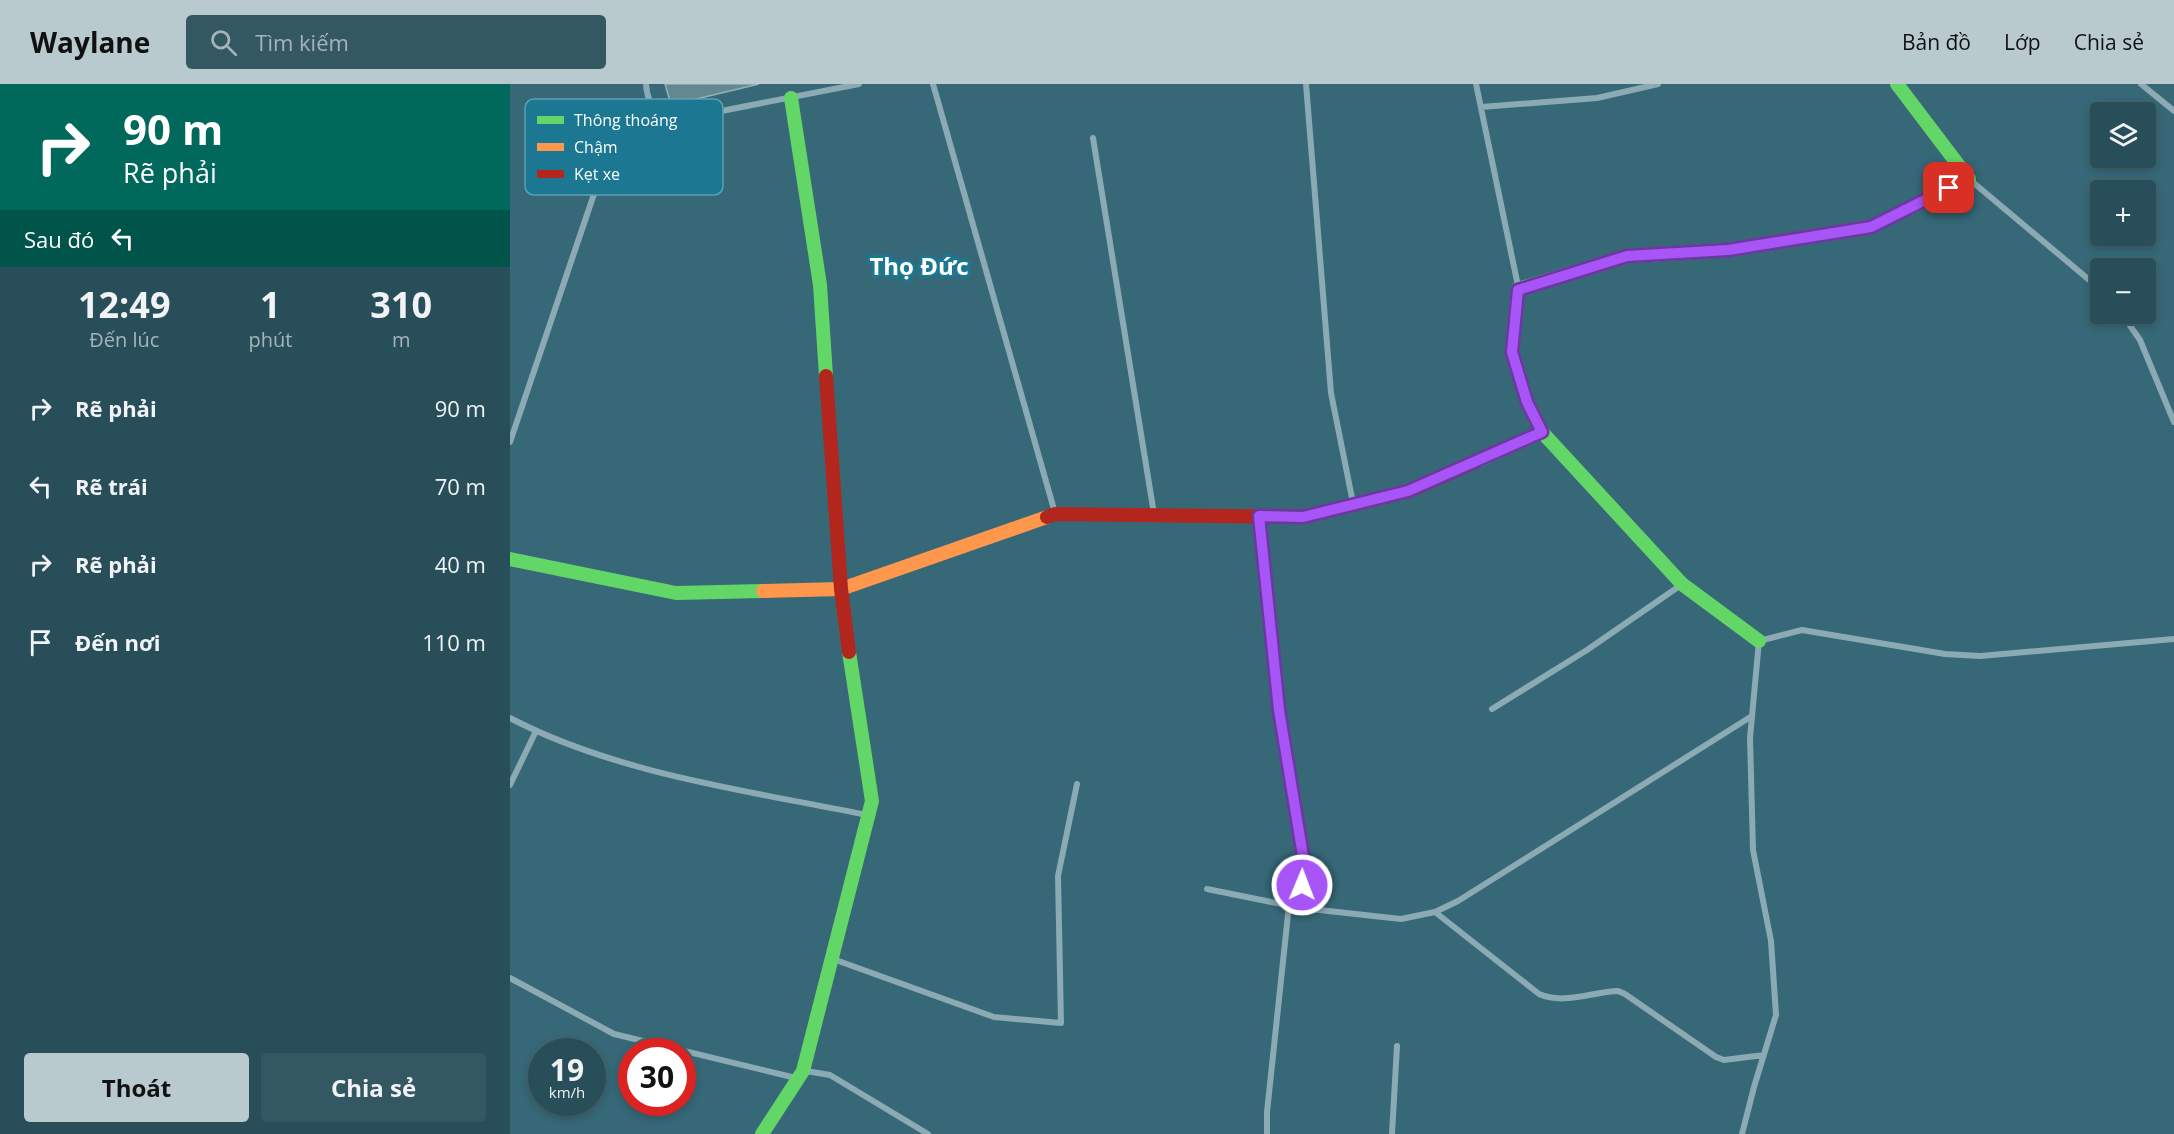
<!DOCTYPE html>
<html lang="vi">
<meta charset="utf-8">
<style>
body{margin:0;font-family:"Open Sans",sans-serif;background:#345862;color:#f1f3f6;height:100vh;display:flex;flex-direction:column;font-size:22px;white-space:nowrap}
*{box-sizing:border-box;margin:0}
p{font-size:20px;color:#a5b4ba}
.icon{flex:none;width:33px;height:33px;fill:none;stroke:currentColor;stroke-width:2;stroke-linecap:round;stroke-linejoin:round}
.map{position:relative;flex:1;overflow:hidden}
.drawer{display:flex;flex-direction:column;background:#284e59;width:510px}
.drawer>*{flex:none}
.hud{background:#00695c;color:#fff;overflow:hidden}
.buttons{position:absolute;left:1580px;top:18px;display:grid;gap:12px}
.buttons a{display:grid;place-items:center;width:66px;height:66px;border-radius:6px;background:#284e59;box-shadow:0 3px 9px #0003,0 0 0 2px #44656f;font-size:30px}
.speed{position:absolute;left:18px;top:954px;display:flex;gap:12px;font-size:30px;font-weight:700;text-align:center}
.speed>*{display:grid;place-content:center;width:78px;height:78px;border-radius:50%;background:#284e59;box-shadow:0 3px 9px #0003,0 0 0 2px #44656f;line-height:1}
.speed small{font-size:15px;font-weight:400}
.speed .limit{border:9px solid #d22;background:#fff;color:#111}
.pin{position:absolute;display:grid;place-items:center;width:51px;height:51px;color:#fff;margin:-26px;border-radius:12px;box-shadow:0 3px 9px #0006}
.me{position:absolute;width:66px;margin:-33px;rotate:1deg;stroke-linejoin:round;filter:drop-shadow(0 0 4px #0008)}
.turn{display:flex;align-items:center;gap:21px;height:126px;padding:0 24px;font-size:27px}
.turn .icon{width:78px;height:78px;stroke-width:2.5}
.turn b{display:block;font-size:42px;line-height:51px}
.then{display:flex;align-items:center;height:57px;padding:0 24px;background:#0003;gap:12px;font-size:22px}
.eta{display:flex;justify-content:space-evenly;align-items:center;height:102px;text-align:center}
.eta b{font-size:36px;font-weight:700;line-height:42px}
.cta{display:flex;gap:12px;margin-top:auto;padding:12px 24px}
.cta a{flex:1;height:69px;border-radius:6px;background:#b9cacf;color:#111;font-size:24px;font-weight:700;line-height:69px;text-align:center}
.cta a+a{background:#345862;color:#f1f3f6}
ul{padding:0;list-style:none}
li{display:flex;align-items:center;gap:18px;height:78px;padding:0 24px}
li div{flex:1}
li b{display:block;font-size:22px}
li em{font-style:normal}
header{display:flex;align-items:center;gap:36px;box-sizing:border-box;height:84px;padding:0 30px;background:#b9cacf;color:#111}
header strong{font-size:28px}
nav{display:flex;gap:33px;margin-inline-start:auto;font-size:21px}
.search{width:420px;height:54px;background:#345862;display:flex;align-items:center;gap:15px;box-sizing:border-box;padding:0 21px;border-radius:6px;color:#a5b4ba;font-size:22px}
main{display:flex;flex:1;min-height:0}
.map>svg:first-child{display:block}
.building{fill:#648892;stroke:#93b0b8;stroke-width:1.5}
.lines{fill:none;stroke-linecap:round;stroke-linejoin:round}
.street{stroke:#8baab3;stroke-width:6}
.fast{stroke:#63d668;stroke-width:14}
.slow{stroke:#ff974d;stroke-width:14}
.jam{stroke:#b3261e;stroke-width:14}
.route-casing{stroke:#6d37a1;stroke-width:15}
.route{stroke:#a855f7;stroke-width:10}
.labels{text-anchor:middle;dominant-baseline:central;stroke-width:6;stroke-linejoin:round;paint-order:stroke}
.quarter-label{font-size:24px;font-weight:bold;fill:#fff;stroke:#1b7792}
.key{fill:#1b7792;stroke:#5fa0b3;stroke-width:1.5}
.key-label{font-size:16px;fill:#fff}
</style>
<header>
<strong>Waylane</strong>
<div class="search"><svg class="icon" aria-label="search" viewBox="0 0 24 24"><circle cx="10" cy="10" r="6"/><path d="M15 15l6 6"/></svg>Tìm kiếm</div>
<nav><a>Bản đồ</a><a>Lớp</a><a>Chia sẻ</a></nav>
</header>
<main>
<section class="drawer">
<div class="hud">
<div class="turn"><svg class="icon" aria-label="right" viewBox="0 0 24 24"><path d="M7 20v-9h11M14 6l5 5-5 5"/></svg><div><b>90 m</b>Rẽ phải</div></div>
<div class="then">Sau đó<svg class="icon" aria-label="left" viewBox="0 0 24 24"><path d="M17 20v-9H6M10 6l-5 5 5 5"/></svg></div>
</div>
<div class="eta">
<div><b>12:49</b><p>Đến lúc</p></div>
<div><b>1</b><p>phút</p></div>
<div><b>310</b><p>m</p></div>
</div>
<ul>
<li><svg class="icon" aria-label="right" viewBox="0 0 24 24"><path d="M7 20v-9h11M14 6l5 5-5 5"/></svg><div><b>Rẽ phải</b></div><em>90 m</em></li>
<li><svg class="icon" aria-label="left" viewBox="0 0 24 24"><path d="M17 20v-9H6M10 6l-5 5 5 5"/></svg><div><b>Rẽ trái</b></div><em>70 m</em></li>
<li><svg class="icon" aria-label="right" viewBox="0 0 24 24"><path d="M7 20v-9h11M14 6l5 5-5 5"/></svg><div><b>Rẽ phải</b></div><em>40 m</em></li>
<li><svg class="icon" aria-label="arrive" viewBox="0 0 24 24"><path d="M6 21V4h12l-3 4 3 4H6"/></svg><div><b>Đến nơi</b></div><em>110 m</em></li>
</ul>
<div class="cta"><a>Thoát</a><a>Chia sẻ</a></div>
</section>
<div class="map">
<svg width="1664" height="1050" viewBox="0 0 1664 1050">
<rect width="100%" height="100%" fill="#366877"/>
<path class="building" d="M155 0H249L161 21Z"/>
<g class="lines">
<path class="street" d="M136 0C138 28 151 32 176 34L349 0
M423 0 545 429
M796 0 821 309 843 419
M966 0 1008 202
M1631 0 1664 27
M971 23 1087 14 1148 0
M583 54 644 430
M1459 95 1590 205
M1612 230 1630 256 1664 338
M0 358 84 110 104 67 142 22
M750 436 769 626 793 772 791 824
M982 625 1077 566 1171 501
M0 634C107 690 239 707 357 731
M0 701 26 647
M697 805 791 824 891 835 925 828 948 817 1242 632
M925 828 1029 910C1054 921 1081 908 1108 907L1115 910 1206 973 1214 976 1254 971
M323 875 484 933 551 939 548 792 567 700
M0 894 104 950 286 994
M296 987 320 991 418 1050
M757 1050V1028L779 821
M882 1050 887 962
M1232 1050 1244 1003 1266 931 1261 857 1243 766 1240 654 1249 557 1292 546 1435 570 1470 572 1664 555"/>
<path class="fast" d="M281 14 310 201 316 292
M1375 136 1459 95 1387 0
M1032 348 1017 318 1002 268 1008 205 1085 182
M967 377 1032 348 1172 500 1249 557
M0 475 166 509 253 507
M252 1050 293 987 362 717 339 568"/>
<path class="slow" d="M1085 182 1117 172 1218 166 1361 143 1375 136
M253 507 331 505 537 433"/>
<path class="jam" d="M316 292 331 505 339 568
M537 433 545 430 793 433 899 407 967 377"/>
</g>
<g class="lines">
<g class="route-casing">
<path id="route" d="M792 801 793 772 769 626 749 432 793 433 898 407 1032 348 1017 318 1002 268 1008 206 1117 172 1218 166 1361 143 1439 104"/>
</g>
<use href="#route" class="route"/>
</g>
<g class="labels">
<g class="quarter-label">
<text x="409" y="181">Thọ Đức</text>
</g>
</g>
<rect x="15" y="15" width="198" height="96" rx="9" class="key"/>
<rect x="27" y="32" width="27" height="8" fill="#63d668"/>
<rect x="27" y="59" width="27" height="8" fill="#ff974d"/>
<rect x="27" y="86" width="27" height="8" fill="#b3261e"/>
<g class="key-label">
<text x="64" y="42">Thông thoáng</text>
<text x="64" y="69">Chậm</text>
<text x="64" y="96">Kẹt xe</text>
</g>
</svg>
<div class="buttons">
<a><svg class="icon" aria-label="layers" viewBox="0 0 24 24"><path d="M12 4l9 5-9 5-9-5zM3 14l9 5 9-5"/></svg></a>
<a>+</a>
<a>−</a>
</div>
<div class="speed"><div>19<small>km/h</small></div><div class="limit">30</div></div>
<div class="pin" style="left:1439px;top:104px;background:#d93025"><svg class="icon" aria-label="arrive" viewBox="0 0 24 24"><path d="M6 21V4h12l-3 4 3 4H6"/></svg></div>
<svg class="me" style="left:792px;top:801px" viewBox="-20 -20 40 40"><circle r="17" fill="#a855f7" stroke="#fff" stroke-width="3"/><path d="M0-11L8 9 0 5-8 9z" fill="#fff"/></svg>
</div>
</main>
